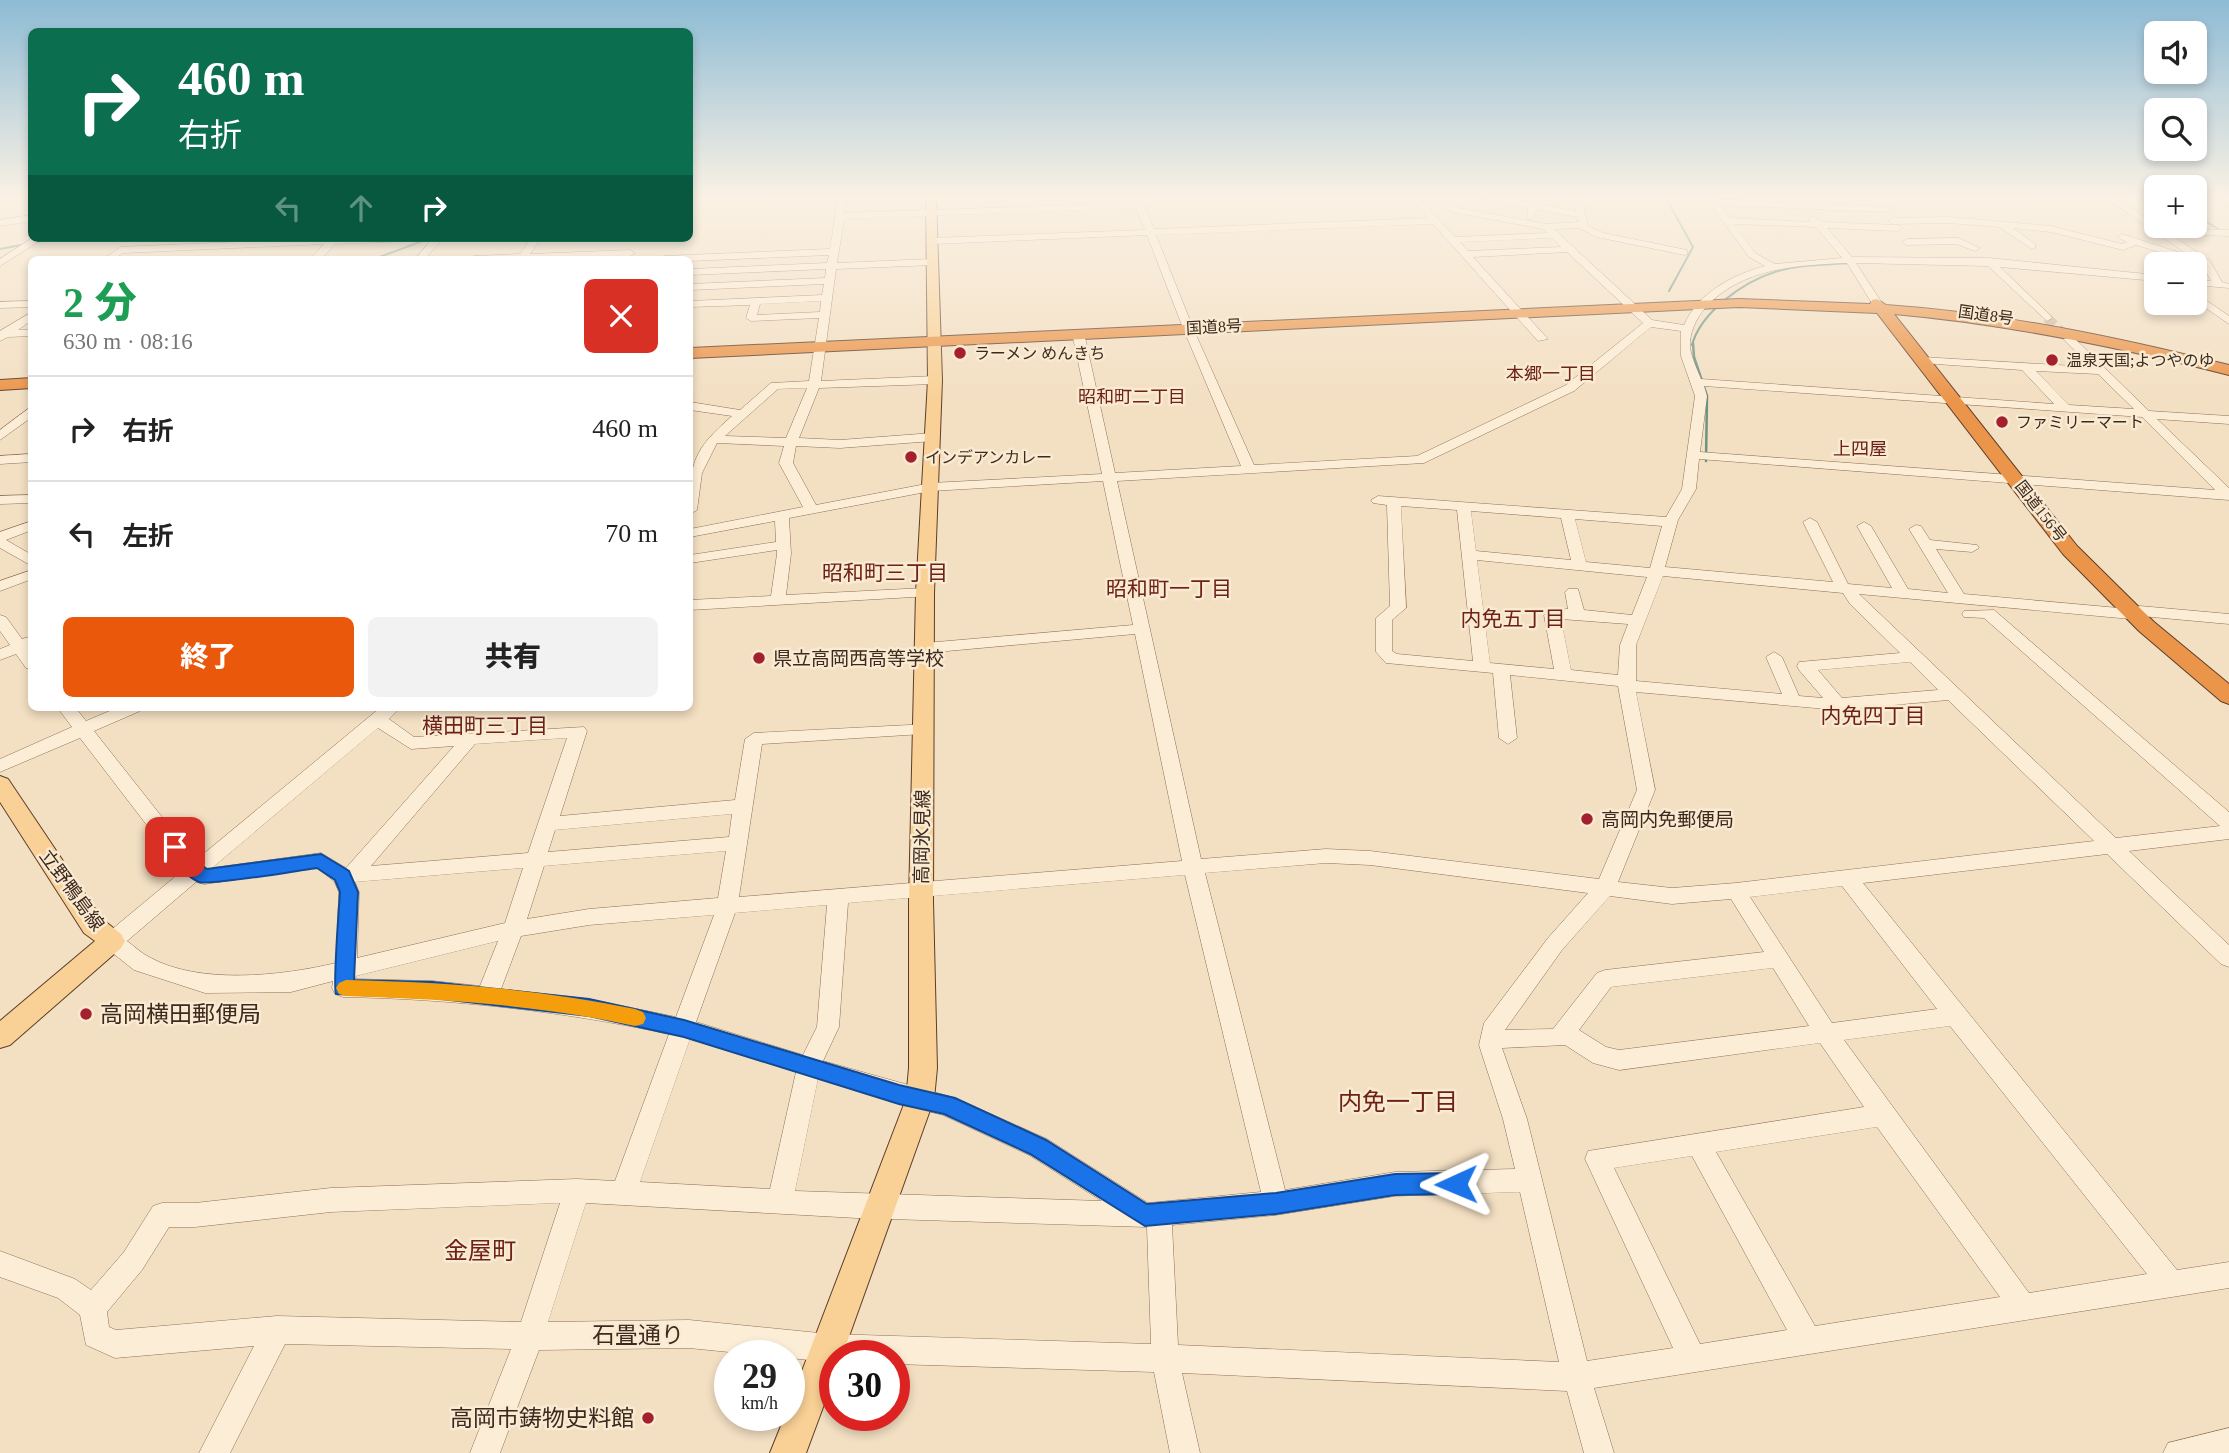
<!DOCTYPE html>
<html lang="ja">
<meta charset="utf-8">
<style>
body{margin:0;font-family:"Times New Roman","Noto Sans JP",serif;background:#f2f2f2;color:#222;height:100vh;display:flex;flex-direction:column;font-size:26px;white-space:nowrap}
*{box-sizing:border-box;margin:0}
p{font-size:23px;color:#767676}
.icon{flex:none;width:38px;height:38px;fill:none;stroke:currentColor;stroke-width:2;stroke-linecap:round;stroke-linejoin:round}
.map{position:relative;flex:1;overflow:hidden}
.details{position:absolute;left:28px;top:256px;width:665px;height:455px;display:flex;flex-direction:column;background:#fff;border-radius:10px;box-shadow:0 4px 10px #0003}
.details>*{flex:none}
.guide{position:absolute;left:28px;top:28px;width:665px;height:214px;border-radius:10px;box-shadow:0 4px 10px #0003;background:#0b6e4f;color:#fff;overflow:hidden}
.buttons{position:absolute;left:2144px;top:21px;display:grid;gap:14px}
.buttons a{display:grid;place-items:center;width:63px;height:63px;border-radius:10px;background:#fff;box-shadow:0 4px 10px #0003;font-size:35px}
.speed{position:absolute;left:714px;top:1340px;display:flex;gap:14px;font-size:35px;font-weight:700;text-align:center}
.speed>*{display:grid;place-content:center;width:91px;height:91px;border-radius:50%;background:#fff;box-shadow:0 4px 10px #0003;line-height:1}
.speed small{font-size:18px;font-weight:400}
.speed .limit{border:10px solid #d22;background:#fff;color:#111}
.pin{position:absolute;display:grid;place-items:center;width:60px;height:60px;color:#fff;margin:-30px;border-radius:14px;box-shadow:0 4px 10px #0006}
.me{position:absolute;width:77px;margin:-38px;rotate:269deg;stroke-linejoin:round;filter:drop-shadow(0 0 5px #0008)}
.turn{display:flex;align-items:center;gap:24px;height:147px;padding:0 35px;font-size:32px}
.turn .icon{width:91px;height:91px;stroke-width:2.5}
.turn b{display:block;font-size:49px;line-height:60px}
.lanes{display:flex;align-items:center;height:66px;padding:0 35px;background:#0003;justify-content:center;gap:35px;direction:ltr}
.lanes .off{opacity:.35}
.round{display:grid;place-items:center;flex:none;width:74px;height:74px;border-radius:10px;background:#f2f2f2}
.head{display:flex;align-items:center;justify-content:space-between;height:119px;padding:0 35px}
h1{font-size:42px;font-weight:800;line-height:52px;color:#1e9e55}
.cta{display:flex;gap:14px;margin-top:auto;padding:14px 35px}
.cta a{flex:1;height:80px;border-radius:10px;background:#ea580c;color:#fff;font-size:28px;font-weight:800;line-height:80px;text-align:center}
.cta a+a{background:#f2f2f2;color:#222}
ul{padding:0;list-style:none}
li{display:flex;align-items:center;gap:21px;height:105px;padding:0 35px;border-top:2px solid #e0e0e0}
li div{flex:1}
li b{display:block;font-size:26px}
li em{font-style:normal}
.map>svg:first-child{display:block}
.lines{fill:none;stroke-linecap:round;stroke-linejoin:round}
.stream-far1{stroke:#6a9486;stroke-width:2}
.stream{stroke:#6a9486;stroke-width:2.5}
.minor-tunnel{stroke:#cfbba1;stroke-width:10;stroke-dasharray:10 5;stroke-linecap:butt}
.minor-casing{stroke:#8f6f57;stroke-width:1}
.major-casing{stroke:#5c3d2b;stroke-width:2}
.highway-casing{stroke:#5c3d2b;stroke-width:2}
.minor{fill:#fcedd6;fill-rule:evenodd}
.major{fill:#f9d196;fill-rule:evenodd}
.highway{fill:#eb954a;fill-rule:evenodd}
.route{fill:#1a73e8;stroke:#114b97;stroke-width:2}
.slow{fill:#f59e0b}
.poi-dot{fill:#a4202e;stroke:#f9ead2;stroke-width:2.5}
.labels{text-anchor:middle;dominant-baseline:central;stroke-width:5;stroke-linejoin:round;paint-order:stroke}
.far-street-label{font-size:16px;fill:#3d291d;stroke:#f9ead2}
.far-poi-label{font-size:16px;fill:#3d291d;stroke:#f9ead2;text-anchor:start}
.far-neighbourhood-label{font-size:18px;fill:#6e2117;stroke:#f9ead2}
.poi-label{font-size:19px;fill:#3d291d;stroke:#f9ead2;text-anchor:start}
.street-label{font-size:19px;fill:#3d291d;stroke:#f9ead2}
.neighbourhood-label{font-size:21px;fill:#6e2117;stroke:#f9ead2}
.near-poi-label{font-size:23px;fill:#3d291d;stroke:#f9ead2;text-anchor:start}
.near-street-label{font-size:23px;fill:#3d291d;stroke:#f9ead2}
.near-neighbourhood-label{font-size:24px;fill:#6e2117;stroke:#f9ead2}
</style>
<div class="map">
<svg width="2229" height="1453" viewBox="0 0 2229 1453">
<rect width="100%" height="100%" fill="#f3dfc2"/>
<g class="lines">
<path class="stream-far1" d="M1666 198 1693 247 1669 291
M2194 214 2223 232
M37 242 59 238
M0 249 21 245
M374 259 431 238
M1692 345C1701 312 1743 282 1775 272 1799 264 1825 265 1850 263"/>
<path class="stream" d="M1693 343 1694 357 1707 396 1706 461"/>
<path class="minor-tunnel" d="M2047 318 2069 339"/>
<g class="minor-casing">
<path id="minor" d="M838 198H846L844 213 1134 203 1133 198H1141L1154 229 1428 218 1411 198H1419L1455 237 1547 233 1543 229 1452 212 1444 205 1450 198H1458L1453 205 1458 208 1546 224 1579 222 1578 217 1537 209 1533 219H1527L1528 208 1482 198H1515L1514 200 1576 211 1574 198H1582L1588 226 1603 233 1687 250V254L1684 255 1597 237 1579 228 1554 229 1652 320 1684 325C1698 293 1732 275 1765 266L1749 257 1709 202 1713 199 1890 207V211L1887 212 1720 205 1730 218 1811 222 1809 219 1814 216 1822 222 1898 225 1903 228 1898 231 1827 228 1852 257 1989 258 2156 275V281L2000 267 2051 316 2052 318 2047 321 1988 266 1856 263 1882 303 1877 306 1873 305 1847 263C1797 265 1741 268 1705 308 1696 319 1689 333 1690 348 1692 359 1697 369 1701 379L2054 404 2022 370 1922 363 1916 360 1922 357 2091 367 2063 339 2073 337 2149 411 2229 416V424L2157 419 2229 488V500L1699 459 1696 489 1678 520 1665 567 1833 582 1803 522 1810 518 1817 522 1848 584 1892 588 1857 526 1864 522 1871 526 1908 589 1948 593 1909 529 1916 525 1921 526 1930 540 1977 545 1979 548 1972 552 1936 549 1964 594 2130 609 2140 606 2229 614V624L2141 616 2131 619 1859 594 2116 838 2220 826 1984 618 1964 617 1962 614 1964 611 1994 610 2229 812V839L2129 851 2229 945V967L2221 964 2107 854 1863 883 2177 1270 2229 1262V1288L1594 1388 1614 1453H1584L1567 1391 1182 1373 1200 1453H1170L1154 1372 894 1364V1356H835V1362H829L689 1348 539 1350 500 1453H470L511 1349 285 1344 230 1453H199L254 1346 115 1358 86 1345 80 1315 58 1298 0 1277V1251L75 1279 91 1290 124 1252 153 1206 162 1203H195L331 1188 577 1179 615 1181 669 1034C561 1011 454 999 343 997L335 994 332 988 333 981 291 992 205 993 134 970 105 947 101 941 105 935 182 871 80 738 0 772V759L72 727 57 707H75L86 721 119 707H143L140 711 94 731 196 860 381 707H401L389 719 414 737 584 727 587 731 560 816 735 800 745 739 754 733 929 724 932 728 923 734 762 744 739 897 1182 861 1135 634 925 653 917 648 925 643 1133 625 1103 481 931 491 789 518 791 554 786 595 925 588 933 593 930 596 690 610V600L771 596 777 554V550L690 563V555L776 542 775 521 690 537V529L803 507 779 463 784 446 717 443 702 473 697 510 690 514C690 462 692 451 732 416L690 410V402L740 410 771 383 809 381 819 318 751 321 746 318 750 305 690 307V301L822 295 824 284 690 290V284L825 278 826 269 690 275V269L827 263 829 255 690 261 659 259 664 256 830 249ZM1136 208 1145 230 932 238 927 241 932 244 1147 235 1183 328 1241 466 1115 473 1084 333 1078 330 1072 333 1102 474 931 483 816 505 793 463 796 446 840 448 933 441 939 437 933 433 840 440 799 438 819 388 935 384 941 380 935 376 821 381 836 269 932 265 937 262 932 259 837 263 844 219ZM1433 224 1538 341 1548 339 1473 257 1567 252 1643 323 1566 385 1417 456 1254 465 1193 328 1156 235ZM1734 224 1816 227 1842 258 1775 264 1755 253ZM1552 238 1561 247 1468 251 1460 242ZM821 301 820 312 757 315 760 304ZM1651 327 1681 331V356L1695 396 1682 489 1666 517 1378 496 1371 500 1373 503 1387 505 1390 606 1376 618V652L1386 663 1493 673 1499 738 1508 744 1517 738 1510 675 1618 686 1637 790 1599 879 1370 851 1326 849 1201 859 1117 481 1424 463 1574 391ZM2036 371 2098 374 2134 409 2069 405ZM1704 386 2142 417 2215 490 1700 452 1707 396ZM807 388 786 438 725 436 778 389ZM1401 506 1457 510 1473 661 1397 654 1392 651V620L1406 608ZM1471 511 1561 518 1571 560 1476 551ZM1575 519 1662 526 1650 568 1586 562ZM1477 560 1647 577 1632 615 1584 610 1578 589H1568L1565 592 1568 609 1552 610 1544 615 1554 669 1490 663ZM1663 576 1843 593 1850 604 1900 653 1799 662 1797 666 1799 670 1823 698 1799 696 1782 657 1774 652 1766 657 1782 694 1636 681V645ZM1561 619 1628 624 1620 645 1618 675 1571 670ZM1910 662 1938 690 1842 698 1818 670ZM1636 692 1838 710 1948 700 2094 841 1736 883 1672 888 1618 882 1655 790ZM378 728 411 749 454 746 346 868 321 853 212 868ZM567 738 528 853 371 866 475 744ZM732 814 729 837 548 852 555 830ZM726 851 718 898 589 909 527 919 544 866ZM1326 863 1370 865 1588 893 1548 938 1484 1023 1479 1045 1503 1119 1515 1169 1395 1172 1285 1190 1205 873ZM317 868 334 881 339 892 336 963C281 976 199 985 149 957 141 953 134 946 127 941L196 882 204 884ZM523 868 505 923 357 958 359 892 355 882ZM1185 875 1261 1192 1148 1203 1047 1139 955 1098 823 1061 839 1027 848 903ZM1842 886 1937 1009 1832 1023 1750 897ZM1610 896 1672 904 1731 899 1764 952 1605 970 1597 973 1553 1029 1505 1030 1562 950ZM827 905 817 1027 803 1055 696 1022 735 913ZM714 915 676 1017 589 999 501 989 521 936 589 925ZM498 941 480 986 433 981 355 979 356 976ZM1773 968 1809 1026 1619 1050 1606 1047 1579 1030 1611 987ZM1950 1026 2147 1274 2029 1293 1844 1040ZM690 1039 796 1072 770 1189 640 1182ZM1820 1043 1864 1107 1588 1151 1585 1159 1673 1348 1587 1361 1527 1119 1502 1048 1565 1045 1593 1063 1619 1070ZM818 1079 899 1104 943 1115 1029 1155 1102 1201 795 1191ZM1877 1127 2000 1297 1815 1326 1716 1152ZM1692 1156 1787 1330 1700 1344 1614 1168ZM1520 1192 1559 1362 1178 1345 1172 1225 1276 1215 1395 1196ZM560 1203 521 1322 277 1316 116 1330 109 1327 107 1312 142 1270 169 1227H195L331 1212ZM586 1203 857 1218 1147 1227 1151 1344 829 1334 689 1320 548 1322Z
M2106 198H2115L2161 228 2229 230V236L2170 234 2210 261 2222 282 2229 284V288L2194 285V279L2211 281 2203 265 2136 245 2123 250 2051 232 2013 228 2035 244V248L2032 249 1999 227 1949 223 1893 224 1888 221 1893 218 1949 217 2051 226 2122 244 2127 242 2117 237 2122 234 2190 256Z
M2217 198 2229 199V205Z
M32 215V221L0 226V220Z
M32 238H44L0 266V259Z
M331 238H414L409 241 335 244 321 259H310L324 244 123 253 114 259H103L121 247Z
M433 238H443L425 259H415Z
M531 238H541L530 254 630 250 635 253 630 256 469 259 474 256 520 254Z
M1958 238 1980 248 1975 251 1957 244 1907 245 1902 242 1907 239Z
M2194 292 2229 316V324L2194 300Z
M32 301V307L0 308V302Z
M32 312V320L18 330H32V336L8 337 0 341V331Z
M32 406V417L0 440V430Z
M32 454V462L0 464V456Z
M32 495V503L0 504V496Z
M32 521V530L6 540 32 555V566L0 548V532Z
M32 570V579L0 591V581Z
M0 615 6 617 22 639 32 636V647L29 648 32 652V669L26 668 16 654 0 660V649L10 645 0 631Z
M2229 1428V1453H2163L2168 1443Z"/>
</g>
<g class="major-casing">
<path id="major" d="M926 198H936L942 380 934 593 933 901 937 1068 934 1099 842 1356H835V1375L806 1453H770L785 1416H789V1405L906 1099 909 1068V901L916 593 928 380Z
M0 776 8 779 102 919 121 934 125 941 121 948 10 1045 0 1048V1021L95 941 84 933 0 802Z"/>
</g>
<g class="highway-casing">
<path id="highway" d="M1739 299 1870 304 1872 300 1877 299 1886 305C2002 313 2116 337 2229 365V375C2118 347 2007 324 1894 314L2077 546 2154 622 2229 684V704L2221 701 2139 631 2063 554 1877 313 1739 307 690 358V348Z
M32 378V388L0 390V380Z"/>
</g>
<use href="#minor" class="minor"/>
<use href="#major" class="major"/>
<use href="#highway" class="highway"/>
</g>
<linearGradient id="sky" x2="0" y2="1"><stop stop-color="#8dbbd5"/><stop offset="0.49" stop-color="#faf1e4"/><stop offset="1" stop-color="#faf1e4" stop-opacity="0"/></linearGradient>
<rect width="2229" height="401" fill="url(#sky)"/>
<path class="route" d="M175 841C188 845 195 862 207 869L321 854 349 871 358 892 354 980 433 982 589 999 684 1020 899 1085 955 1098 1046 1140 1147 1204 1276 1193 1395 1174 1456 1173 1464 1176 1467 1184 1464 1191 1456 1194 1395 1195 1276 1214 1145 1226 1030 1154 944 1114 899 1104 684 1037 589 1016 433 998 336 994C333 988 339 906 340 892L335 880 317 868C300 870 210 886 199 882 185 876 174 861 166 847L169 843Z"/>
<path class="slow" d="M346 980C443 982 540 989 635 1009L643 1012 646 1018 643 1024 635 1026C540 1005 443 999 346 996L339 994 336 988 339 983Z"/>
<g class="poi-dot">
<circle cx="960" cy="353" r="7"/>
<circle cx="2052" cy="360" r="7"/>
<circle cx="2002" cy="422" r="7"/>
<circle cx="911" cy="457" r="7"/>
<circle cx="759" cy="658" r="7"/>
<circle cx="1587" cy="819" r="7"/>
<circle cx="86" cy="1014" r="7"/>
<circle cx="648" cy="1418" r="7"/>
</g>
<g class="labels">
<g class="far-street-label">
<text transform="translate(1986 315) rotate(8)">国道8号</text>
<text transform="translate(1214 327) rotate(-3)">国道8号</text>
<text transform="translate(2041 511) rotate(52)">国道156号</text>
</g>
<g class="far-poi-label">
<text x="974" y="353">ラーメン めんきち</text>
<text x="2066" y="360">温泉天国;よつやのゆ</text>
<text x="2016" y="422">ファミリーマート</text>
<text x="925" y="457">インデアンカレー</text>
</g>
<g class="far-neighbourhood-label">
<text x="1551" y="374">本郷一丁目</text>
<text x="1132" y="397">昭和町二丁目</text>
<text x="1860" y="449">上四屋</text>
</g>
<g class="poi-label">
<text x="773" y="658">県立高岡西高等学校</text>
<text x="1601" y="819">高岡内免郵便局</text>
</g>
<g class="street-label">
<text transform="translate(922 837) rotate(-89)">高岡氷見線</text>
<text transform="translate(72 890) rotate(54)">立野鴨島線</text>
</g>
<g class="neighbourhood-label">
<text x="885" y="573">昭和町三丁目</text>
<text x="1169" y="589">昭和町一丁目</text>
<text x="1513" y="619">内免五丁目</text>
<text x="1873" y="716">内免四丁目</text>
<text x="485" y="726">横田町三丁目</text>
</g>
<g class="near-poi-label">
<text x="100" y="1014">高岡横田郵便局</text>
<text x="634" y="1418" text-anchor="end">高岡市鋳物史料館</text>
</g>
<g class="near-street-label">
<text x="638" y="1335">石畳通り</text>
</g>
<g class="near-neighbourhood-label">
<text x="1398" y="1102">内免一丁目</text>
<text x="480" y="1251">金屋町</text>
</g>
</g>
</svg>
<div class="buttons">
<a><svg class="icon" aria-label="sound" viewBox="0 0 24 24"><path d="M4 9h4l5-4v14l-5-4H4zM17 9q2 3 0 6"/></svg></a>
<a><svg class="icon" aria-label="search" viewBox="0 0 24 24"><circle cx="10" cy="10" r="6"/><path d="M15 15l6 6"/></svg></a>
<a>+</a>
<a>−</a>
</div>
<div class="speed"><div>29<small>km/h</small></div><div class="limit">30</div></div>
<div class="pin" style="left:175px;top:847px;background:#d93025"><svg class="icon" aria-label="arrive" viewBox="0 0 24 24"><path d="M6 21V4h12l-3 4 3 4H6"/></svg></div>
<svg class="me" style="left:1456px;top:1184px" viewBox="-20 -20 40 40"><path d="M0-17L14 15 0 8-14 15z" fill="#1a73e8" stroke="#fff" stroke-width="4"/></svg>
<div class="guide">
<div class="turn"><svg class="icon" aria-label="right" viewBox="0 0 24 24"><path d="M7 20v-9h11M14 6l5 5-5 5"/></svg><div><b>460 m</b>右折</div></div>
<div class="lanes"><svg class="icon off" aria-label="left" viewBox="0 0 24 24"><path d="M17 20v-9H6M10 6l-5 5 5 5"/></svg><svg class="icon off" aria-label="ahead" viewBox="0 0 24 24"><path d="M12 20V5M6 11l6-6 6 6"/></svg><svg class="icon" aria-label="right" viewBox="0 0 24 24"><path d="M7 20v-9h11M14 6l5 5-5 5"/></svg></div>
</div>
<section class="details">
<div class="head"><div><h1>2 分</h1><p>630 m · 08:16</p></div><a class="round" style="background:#d93025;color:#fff"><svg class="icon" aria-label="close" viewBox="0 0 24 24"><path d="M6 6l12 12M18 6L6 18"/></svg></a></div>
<ul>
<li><svg class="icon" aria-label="right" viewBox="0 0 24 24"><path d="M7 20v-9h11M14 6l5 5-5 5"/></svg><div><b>右折</b></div><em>460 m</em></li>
<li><svg class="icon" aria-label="left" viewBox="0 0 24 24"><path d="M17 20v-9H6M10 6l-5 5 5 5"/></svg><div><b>左折</b></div><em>70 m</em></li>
</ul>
<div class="cta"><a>終了</a><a>共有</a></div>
</section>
</div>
